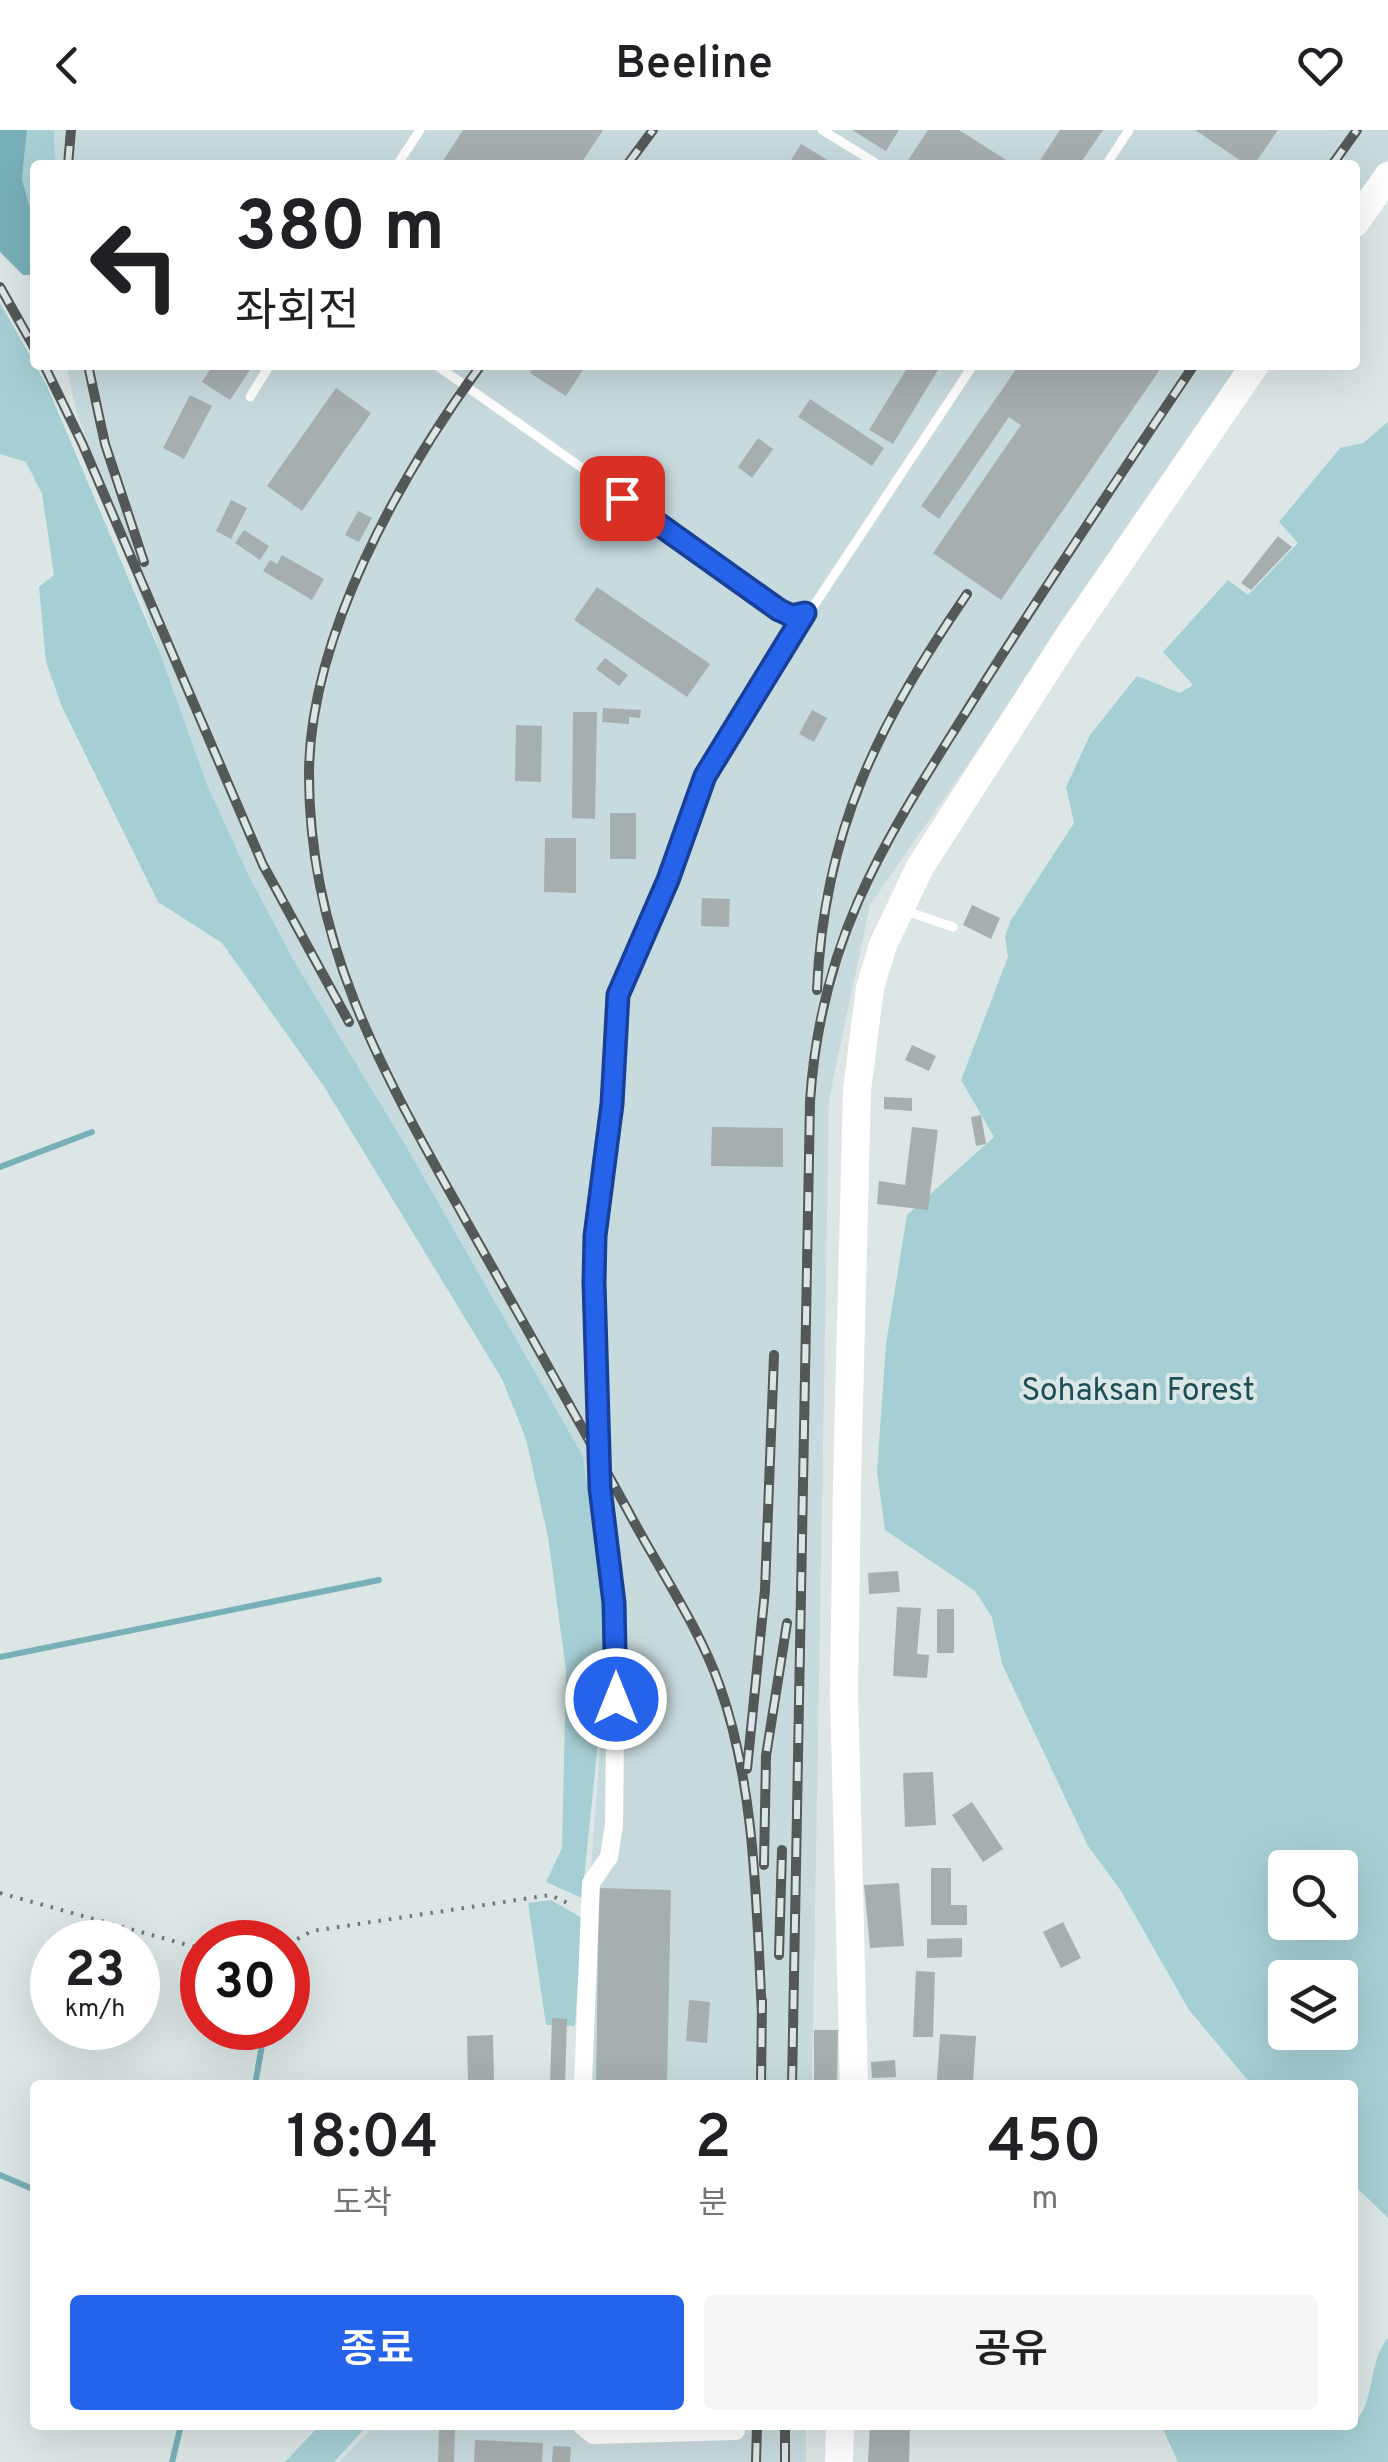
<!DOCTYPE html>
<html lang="ko">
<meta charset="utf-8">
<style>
body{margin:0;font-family:Overpass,"Noto Sans KR",sans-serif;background:#f6f6f6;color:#202124;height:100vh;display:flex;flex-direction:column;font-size:38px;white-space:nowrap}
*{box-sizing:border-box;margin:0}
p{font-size:32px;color:#757577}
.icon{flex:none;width:55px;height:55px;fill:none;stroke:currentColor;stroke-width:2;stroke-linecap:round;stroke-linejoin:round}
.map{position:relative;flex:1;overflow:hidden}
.side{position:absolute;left:30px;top:1950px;width:1328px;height:350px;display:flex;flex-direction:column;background:#fff;border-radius:10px;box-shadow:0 10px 40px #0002}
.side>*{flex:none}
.hud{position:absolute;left:30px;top:30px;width:1330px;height:210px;border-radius:10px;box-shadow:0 10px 40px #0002;background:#fff;color:#202124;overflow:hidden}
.controls{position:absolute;left:1268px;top:1720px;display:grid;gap:20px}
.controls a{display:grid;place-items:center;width:90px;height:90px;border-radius:10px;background:#fff;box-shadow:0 10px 40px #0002;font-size:50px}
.speed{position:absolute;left:30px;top:1790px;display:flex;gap:20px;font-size:50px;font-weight:700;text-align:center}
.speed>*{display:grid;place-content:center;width:130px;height:130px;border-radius:50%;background:#fff;box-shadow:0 10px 40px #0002;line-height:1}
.speed small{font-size:25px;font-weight:400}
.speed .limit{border:15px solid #d22;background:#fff;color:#111}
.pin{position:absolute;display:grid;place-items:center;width:85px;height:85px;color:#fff;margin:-42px;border-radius:20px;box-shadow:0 5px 15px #0006}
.me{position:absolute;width:110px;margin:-55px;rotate:0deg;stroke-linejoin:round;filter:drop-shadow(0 0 8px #0008)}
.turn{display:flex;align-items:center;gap:35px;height:210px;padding:0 40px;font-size:45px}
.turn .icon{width:130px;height:130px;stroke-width:2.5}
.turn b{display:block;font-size:70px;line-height:85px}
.eta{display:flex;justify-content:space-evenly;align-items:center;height:170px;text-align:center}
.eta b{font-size:60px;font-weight:600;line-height:70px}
.button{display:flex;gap:20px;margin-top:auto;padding:20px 40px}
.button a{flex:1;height:115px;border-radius:10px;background:#2563eb;color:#fff;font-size:40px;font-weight:600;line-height:115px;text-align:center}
.button a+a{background:#f6f6f6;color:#202124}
header{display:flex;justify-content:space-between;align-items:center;height:130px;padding:0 40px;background:#fff;font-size:45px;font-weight:600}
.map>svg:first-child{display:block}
.built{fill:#c7dadd}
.green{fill:#a6cfd5;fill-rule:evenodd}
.water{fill:#78b0b8}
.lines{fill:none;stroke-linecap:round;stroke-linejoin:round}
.stream{stroke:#78b0b8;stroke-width:6}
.building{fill:#a6afb0}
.path{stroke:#6f7576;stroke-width:4;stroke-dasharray:2.5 8;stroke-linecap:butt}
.lane{stroke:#fff;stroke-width:9}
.street{stroke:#fff;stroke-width:18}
.secondary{stroke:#fff;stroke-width:28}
.rail-casing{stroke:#535858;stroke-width:10}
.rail{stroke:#dce6e7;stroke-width:6;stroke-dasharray:19;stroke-linecap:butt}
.route-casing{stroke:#184099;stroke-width:25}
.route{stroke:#2563eb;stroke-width:18}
.labels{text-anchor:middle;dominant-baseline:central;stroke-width:8;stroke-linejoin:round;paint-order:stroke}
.park-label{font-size:32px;fill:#1d4f56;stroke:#dce6e7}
</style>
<header><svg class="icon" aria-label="back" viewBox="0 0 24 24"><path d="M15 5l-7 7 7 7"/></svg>Beeline<svg class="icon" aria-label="heart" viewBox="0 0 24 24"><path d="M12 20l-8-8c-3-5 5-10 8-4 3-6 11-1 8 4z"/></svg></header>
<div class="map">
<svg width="1388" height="2332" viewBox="0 0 1388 2332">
<rect width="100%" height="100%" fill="#dce6e7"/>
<path class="built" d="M54 0H1388V30L1355 77V35H55Z
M66 235H1245L870 775 829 969 812 1955H574L608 1516 583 1326 406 1016 294 831 248 744 208 657 160 523 76 280Z
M375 2295H806V2332H339Z"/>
<path class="green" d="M27 0H54L55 35H35V97L22 49Z
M0 173 47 256 160 523 208 657 248 744 294 831 406 1016 583 1326 608 1516 582 1768 546 1752 562 1718 566 1540 548 1407 526 1309 502 1249 323 955 222 813 158 772 62 577 46 532 39 457 54 445 42 364 26 332 0 324Z
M1388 292V2088L1353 2054 1352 1955H1252L1189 1880 1121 1761 1088 1716 1002 1534 992 1487 975 1461 885 1400 877 1342 886 1214 907 1085 994 1007 961 950 1008 827 1005 806 1011 790 1074 693 1066 657 1090 605 1137 546 1180 563 1193 555 1163 522 1228 450 1248 465 1298 413 1279 392 1340 318 1363 313ZM1285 1738H1340V1792H1285ZM1285 1848H1340V1902H1285Z
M551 1770 582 1788 575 1896 546 1895 528 1773Z
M1388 2208V2332H1178L1161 2295H1352C1377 2273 1366 2234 1388 2208Z
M320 2295H368L334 2332H285Z"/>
<path class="water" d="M0 0H27L22 49 35 97V145H23L0 122Z"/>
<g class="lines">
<path class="stream" d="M0 1037 92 1002
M0 1527 379 1450
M255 1955 265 1898
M0 2045 35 2060
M172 2332 181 2295"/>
</g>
<path class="building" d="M463 0H603L580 35H440Z
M852 0H899L886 21Z
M928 0H959L1014 35H911L907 32Z
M1060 0H1103L1079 35H1037Z
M1195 0H1278L1254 35H1247Z
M801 14 836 35H788Z
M213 235H253L230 270 202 252Z
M535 235H586L566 266 530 243Z
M909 235H941L893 314 869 300Z
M1019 235H1163L1001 470 933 423 1021 295 1009 287 939 389 921 376Z
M336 258 371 283 302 381 267 356Z
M190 265 212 276 184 329 163 318Z
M810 269 884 318 872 336 798 287Z
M758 308 773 319 752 348 738 337Z
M231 370 247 378 231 409 216 401Z
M358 381 372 388 359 412 345 405Z
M244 400 269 416 260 430 235 413Z
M1278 406 1292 417 1251 460 1241 453Z
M282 425 324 449 312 470 263 441 270 430 277 434Z
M597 457 710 534 687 567 574 490Z
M605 528 628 545 619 556 596 539Z
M603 578 641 580 640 588 629 587V594L602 592Z
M812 580 827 588 814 612 799 604Z
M573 582H597L595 689 572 688Z
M516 595 542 596 541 652 515 651Z
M610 683H636V729H610Z
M545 708H576V763L544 762Z
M702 768 730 769 729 797 701 796Z
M972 775 1000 788 991 809 963 795Z
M912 915 936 926 929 941 905 930Z
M884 967 912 968V981L884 979Z
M981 985 986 1014 976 1016 971 987Z
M712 997 783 998V1037L711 1036Z
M912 997 938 1000 928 1080 877 1074 879 1051 905 1055Z
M898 1441 900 1462 869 1464 868 1443Z
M897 1477 921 1478 917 1524 929 1525 927 1548 893 1546Z
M937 1479H954V1523H937Z
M933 1642 936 1695 905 1697 903 1643Z
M972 1672 1003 1719 983 1732 952 1685Z
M931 1738H951V1775H967V1795H931Z
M899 1753 904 1816 870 1818 864 1755Z
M599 1758 671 1760 667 1955H596Z
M1063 1792 1081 1828 1061 1838 1043 1802Z
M962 1808V1827L927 1828V1809Z
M916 1841 935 1842 933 1907H913Z
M689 1870 710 1872 707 1913 686 1911Z
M552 1888 567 1889 565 1955H550Z
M814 1900H838L837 1955H814Z
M940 1904 976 1906 973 1952 937 1950Z
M493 1905 494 1951 468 1952 467 1906Z
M895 1930 896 1947 872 1948 871 1932Z
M439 2295H455L454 2332H438Z
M870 2295H910L909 2332H868Z
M475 2310 543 2313 542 2332H474Z
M553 2316 571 2317 570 2332H552Z"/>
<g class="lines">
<path class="path" d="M0 1763 202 1819
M288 1814 312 1801 550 1765 572 1775"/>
<path class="lane" d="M822 0 879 35
M397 35 420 0
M1106 35 1129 0
M436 235 792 486 813 477 973 235
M250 267 270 235
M906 781 953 797"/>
<path class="street" d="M583 1955 591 1753 609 1727 614 1695 616 1522 600 1358 594 1152 595 1106 612 975 618 865 668 750 705 646 805 483
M581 2295 593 2305 736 2301"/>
<path class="secondary" d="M1355 93 1388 46
M854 1955 844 1563 847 1352 857 960 870 858 883 815 920 737 1068 507 1255 235
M839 2332 840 2295"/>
<g class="rail-casing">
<path id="rail" d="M68 35 71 0
M627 35 653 0
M1332 35 1357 0
M0 157 35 219
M44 235 82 313 263 735 349 892
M88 235 105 314 144 432
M481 235C401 344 309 506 309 645 309 816 384 944 465 1089 519 1185 574 1282 627 1379 656 1434 699 1497 719 1554 756 1657 756 1776 762 1883
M817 860C824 699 879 593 967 464
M747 1639 765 1460 774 1225
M764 1735 766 1626 787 1493
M779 1825 782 1720
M761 1955 762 1870
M792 1955 810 972C821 798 893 699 981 558 1050 449 1122 342 1194 235
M756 2332 757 2295
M785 2332V2295"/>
</g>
<use href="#rail" class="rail"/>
</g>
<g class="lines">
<g class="route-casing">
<path id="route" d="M616 1569 614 1473 600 1358 594 1152 595 1106 612 974 618 865 668 750 705 646 805 483 792 486 779 480 622 368"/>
</g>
<use href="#route" class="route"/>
</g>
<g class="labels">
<g class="park-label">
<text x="1138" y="1262">Sohaksan Forest</text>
</g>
</g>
</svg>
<div class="controls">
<a><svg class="icon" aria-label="search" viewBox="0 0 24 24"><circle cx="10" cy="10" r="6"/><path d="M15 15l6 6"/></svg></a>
<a><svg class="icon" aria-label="layers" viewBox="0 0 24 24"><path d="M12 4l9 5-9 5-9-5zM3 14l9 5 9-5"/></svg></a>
</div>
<div class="speed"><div>23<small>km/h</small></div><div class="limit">30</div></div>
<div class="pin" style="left:622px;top:368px;background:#d93025"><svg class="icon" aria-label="arrive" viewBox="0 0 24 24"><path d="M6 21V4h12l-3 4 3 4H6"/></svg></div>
<svg class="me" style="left:616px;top:1569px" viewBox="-20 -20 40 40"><circle r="17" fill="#2563eb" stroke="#fff" stroke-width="3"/><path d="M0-11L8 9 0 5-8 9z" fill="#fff"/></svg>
<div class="hud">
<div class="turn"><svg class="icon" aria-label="left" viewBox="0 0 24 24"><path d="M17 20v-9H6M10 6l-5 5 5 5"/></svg><div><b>380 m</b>좌회전</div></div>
</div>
<section class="side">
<div class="eta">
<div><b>18:04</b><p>도착</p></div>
<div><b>2</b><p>분</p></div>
<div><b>450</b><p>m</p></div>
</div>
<div class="button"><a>종료</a><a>공유</a></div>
</section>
</div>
